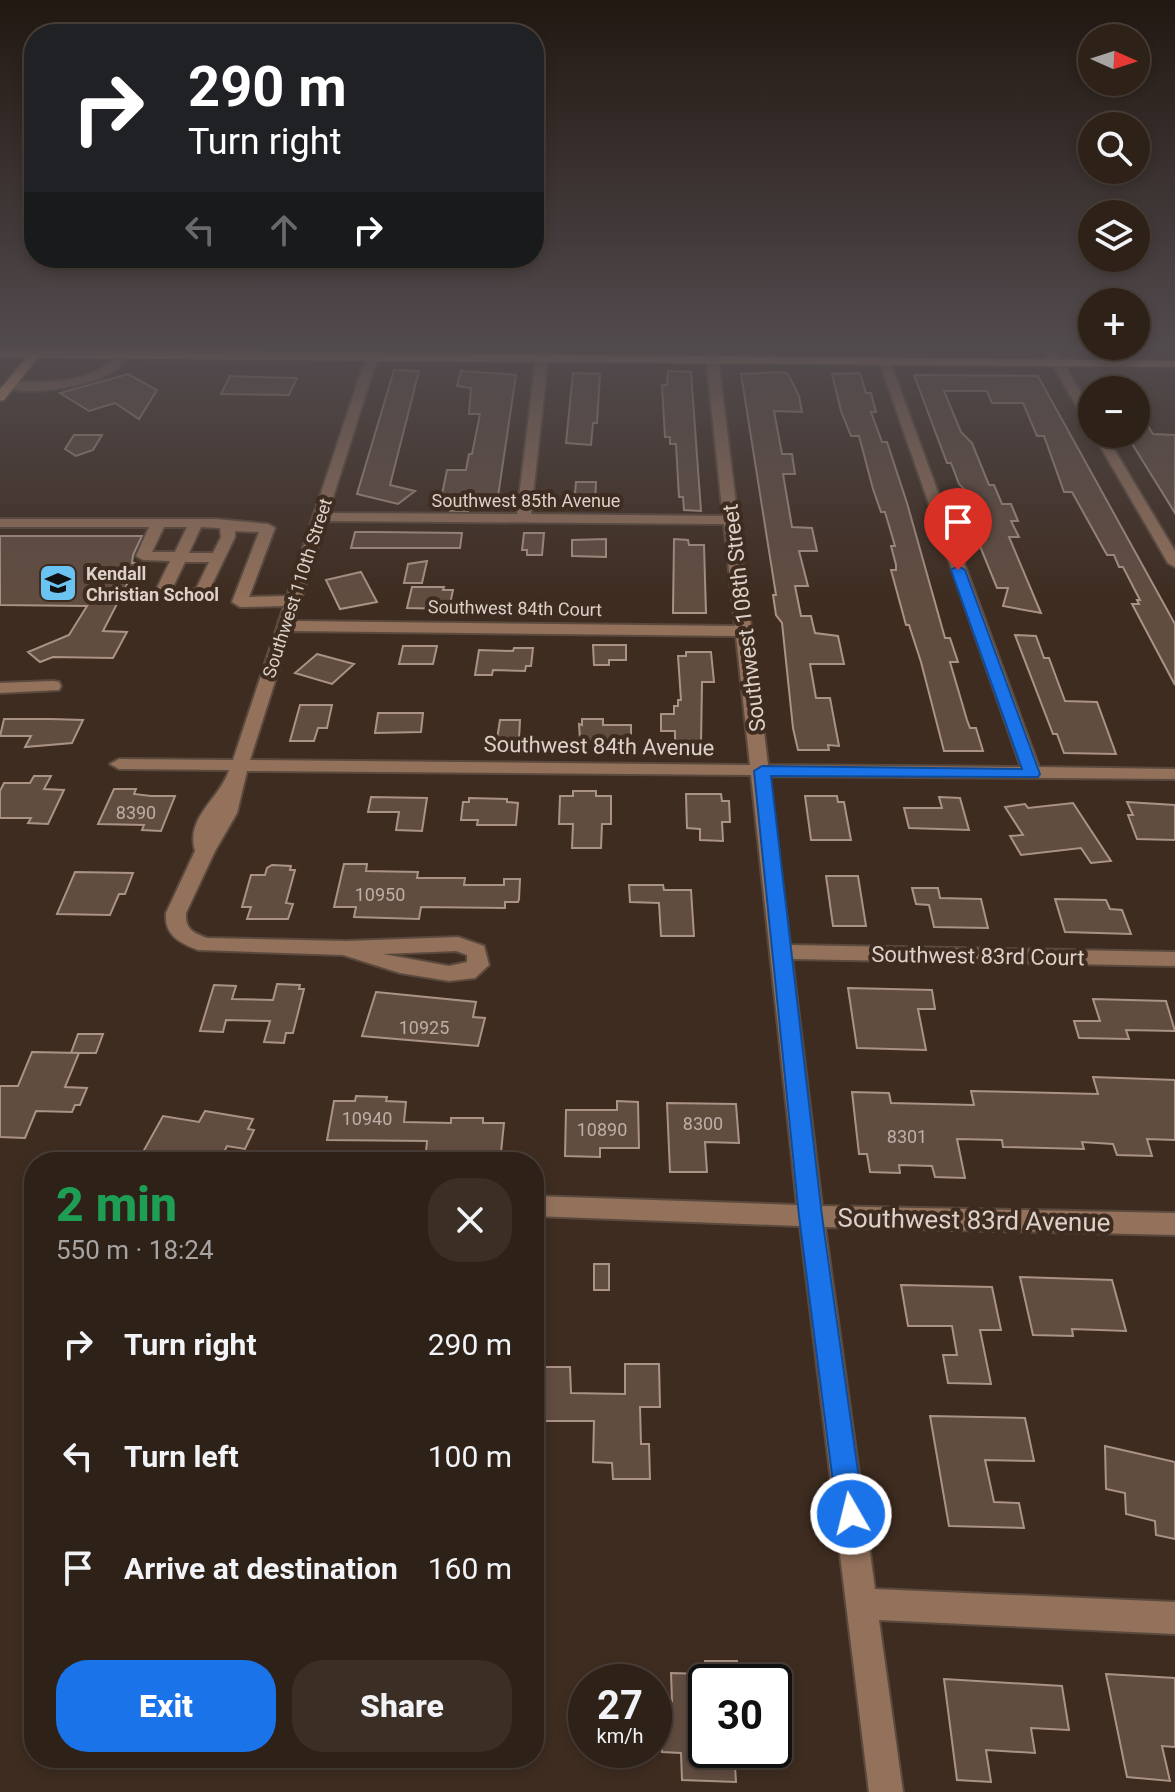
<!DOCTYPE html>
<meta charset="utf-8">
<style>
body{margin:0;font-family:Roboto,sans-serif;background:#3a2e25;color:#f1f3f6;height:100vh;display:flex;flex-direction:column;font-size:30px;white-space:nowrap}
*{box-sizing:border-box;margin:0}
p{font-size:26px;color:#a7a3a2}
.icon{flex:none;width:44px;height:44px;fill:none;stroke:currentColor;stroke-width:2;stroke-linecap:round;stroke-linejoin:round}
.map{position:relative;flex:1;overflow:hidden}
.side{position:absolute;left:24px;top:1152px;width:520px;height:616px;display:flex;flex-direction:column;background:#2e2118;border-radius:32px;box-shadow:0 4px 12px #0003,0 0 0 2px #493e37}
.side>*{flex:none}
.hud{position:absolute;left:24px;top:24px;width:520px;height:244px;border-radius:32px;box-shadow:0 4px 12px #0003,0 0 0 2px #493e37;background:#202124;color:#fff;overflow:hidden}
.needle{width:52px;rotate:93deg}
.fabs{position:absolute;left:1078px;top:24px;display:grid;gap:16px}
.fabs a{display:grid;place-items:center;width:72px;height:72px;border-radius:50%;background:#2e2118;box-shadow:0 4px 12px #0003,0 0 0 2px #493e37;font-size:40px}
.speed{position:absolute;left:568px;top:1664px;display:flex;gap:16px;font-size:40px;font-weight:700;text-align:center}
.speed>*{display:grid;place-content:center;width:104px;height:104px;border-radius:50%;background:#2e2118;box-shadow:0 4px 12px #0003,0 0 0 2px #493e37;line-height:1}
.speed small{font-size:20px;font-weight:400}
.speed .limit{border:4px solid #111;border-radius:12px;background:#fff;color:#111}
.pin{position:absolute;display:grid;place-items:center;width:68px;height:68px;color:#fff;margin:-82px -34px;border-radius:50% 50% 50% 0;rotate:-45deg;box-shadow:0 0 8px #0007}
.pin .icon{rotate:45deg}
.me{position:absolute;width:88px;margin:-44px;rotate:352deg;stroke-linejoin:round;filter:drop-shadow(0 0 6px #0008)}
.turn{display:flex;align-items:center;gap:28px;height:168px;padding:0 32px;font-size:36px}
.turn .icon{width:104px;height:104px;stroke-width:2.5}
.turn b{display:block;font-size:56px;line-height:68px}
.lanes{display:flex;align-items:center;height:76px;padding:0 32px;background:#0003;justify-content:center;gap:40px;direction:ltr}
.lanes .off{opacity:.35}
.round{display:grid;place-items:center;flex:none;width:84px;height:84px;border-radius:32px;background:#3a2e25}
.overview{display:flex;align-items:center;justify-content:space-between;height:136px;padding:0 32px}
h1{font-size:48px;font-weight:800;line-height:60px;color:#1e9e55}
.button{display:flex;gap:16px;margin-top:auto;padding:16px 32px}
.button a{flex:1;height:92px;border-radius:32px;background:#1a73e8;color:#fff;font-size:32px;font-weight:800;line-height:92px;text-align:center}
.button a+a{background:#3a2e25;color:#f1f3f6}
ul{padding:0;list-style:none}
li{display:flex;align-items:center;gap:24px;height:112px;padding:0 32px}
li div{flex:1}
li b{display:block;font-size:30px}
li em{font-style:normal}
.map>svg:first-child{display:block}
.building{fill:#614c40;stroke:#aa9385;stroke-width:2}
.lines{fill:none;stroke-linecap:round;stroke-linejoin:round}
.minor-casing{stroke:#5a4a3e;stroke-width:4}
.major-casing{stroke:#5a4a3e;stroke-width:4}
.minor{fill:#93715b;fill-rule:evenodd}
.major{fill:#f6b082;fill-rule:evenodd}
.route{fill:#1a73e8;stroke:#114b97;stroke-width:2}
.labels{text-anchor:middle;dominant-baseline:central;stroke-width:8;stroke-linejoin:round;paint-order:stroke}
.far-street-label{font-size:18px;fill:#dcd0c8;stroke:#3e2c20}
.far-poi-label{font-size:18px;font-weight:bold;fill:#dcd0c8;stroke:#3e2c20;text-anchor:start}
.number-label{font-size:18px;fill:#bdafa6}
.street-label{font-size:22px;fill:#dcd0c8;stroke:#3e2c20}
.near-street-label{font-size:26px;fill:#dcd0c8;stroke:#3e2c20}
</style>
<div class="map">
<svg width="1175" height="1792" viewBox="0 0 1175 1792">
<rect width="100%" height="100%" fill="#3e2c20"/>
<path class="building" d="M394 370 419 371 390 485 415 491 398 504 357 494Z
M461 371 516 375 497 503 470 498 468 511H450L451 504H440L447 470H466L469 454H472L480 414H469L471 388 457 386Z
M668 371 691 372 701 511 684 510 683 497H679L676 444H670V437H665L662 385H667Z
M782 372 788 374 799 396 802 412 774 411 782 454H792L795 474H783L792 527 812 528 817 551H799L808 586H795L801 616H811L815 633 838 636 844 664H810L816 698H830L839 746 828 745 829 750H798L793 728 782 623 776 615 773 595H776L741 374Z
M573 373 600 374 597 423H593L591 445 566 443Z
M860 373 866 393H871L876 412H871L882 442H887L907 503 945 638H950L958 662H950L967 720 970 728H976L983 751H944L921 662 909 625H906L891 570H896V565L891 546H895L885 512H881L873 489 859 436H851L841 411 832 374Z
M128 374 157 390 139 419 115 403 89 411 60 393Z
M914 375 1038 376 1175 624V685L1132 604H1139L1137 600H1140L1123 567H1119L1114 555H1107L1072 492H1064L1044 436H1037L1023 403H992L987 391H944L961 432 972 443 989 485H994L1002 504H1011L1018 521H1011L1019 537H1009L1041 613 1003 606 1008 588H997L973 529H980L966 491 959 484 951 463H947Z
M230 376 255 377 297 378 289 395 221 394Z
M1136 407 1153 434 1175 435V513L1126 434H1136Z
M74 435H102L93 450 76 456 65 449Z
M576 482H596L595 505H574Z
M355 532H375L462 533 460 548H351Z
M524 533H544L542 555H527V550H522Z
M0 536H142L133 555 132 563H138L103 631 127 632 113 658 53 657 40 662 28 652 69 635 87 606 0 605Z
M606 539V557L572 556V540Z
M674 539 688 540 689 545H704L706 613H673Z
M427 561 422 583H404L408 564Z
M361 572 377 602 340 609 326 580Z
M412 587H444L443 590H453L449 609 407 608Z
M1015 635 1036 636 1044 658H1049L1065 701 1097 702 1116 754 1064 753 1057 734H1053Z
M593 645H626V660H609V665H594Z
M403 646H437L433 664H399Z
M514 648H533L531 666H526L525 671 493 670 492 675H475L479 650 513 651Z
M686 652H711L714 682H702L701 744 675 743V731H661V714H674V706H678V700H681L678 656H686Z
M317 654 354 664 332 684 295 673Z
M300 705H332L327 728H318L314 741H290Z
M378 713H423L421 732 375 733Z
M4 719H51L83 720 72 743 25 747 31 736H0Z
M582 719H603V725H631V741L580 740 579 724 582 725Z
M500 720H520L519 739H497Z
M34 776H51L44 789 64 790 48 824 28 823 31 818H0V791L4 783H30Z
M114 789H136L134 794 151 796H175L161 831 142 830 144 825 98 824Z
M573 791H596V796H611V824H602L601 848H572L573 824H559L560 796H573Z
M686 794H721L722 801H729L730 822H722L723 841 700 840V829L687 828Z
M805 796H837L838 802H844L851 840H811Z
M371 797 427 798 422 831 396 830 399 812H368Z
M939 797 960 798 969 830 909 828 904 808H942Z
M469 798 507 799V802L518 803 516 825H477L478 820H461L463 802H469Z
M1127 802 1175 805V840L1137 839 1128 815H1133Z
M1073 803 1111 861 1091 863 1081 848 1021 855 1010 836 1023 835 1005 807 1025 804 1028 808Z
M344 864H367L366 871 418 872 417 878H465L464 885H504V879H520L519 899 518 902H505V908L421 907 419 919 354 917 356 907H334Z
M272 865 291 866 290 870H295L286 903 293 904 288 919H247L251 907H242L251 875H265L267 868Z
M75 872 133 873 125 894H119L110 915 57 914Z
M826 876H858L866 926H833Z
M629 885H663L664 890H691L694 936H661L659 903 630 902Z
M912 888H938L940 898 981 899 988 928 934 927 929 905 916 904Z
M1055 899 1106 900 1110 909 1122 910 1131 934 1065 932Z
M277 984 300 985 299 989H304L293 1033H286L284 1043 264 1042 270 1021 226 1020 223 1032 200 1031 214 985 236 986 232 999 273 1000Z
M848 988 932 990 935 1009H918L926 1050 857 1048Z
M376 992 476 1002 473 1017 485 1018 478 1046 362 1036Z
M1093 999 1166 1001 1175 1031 1126 1030 1129 1039 1079 1038 1074 1021H1100Z
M78 1034H103L96 1053H71Z
M32 1052 79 1053 65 1087 87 1088 80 1105H75L72 1112 36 1111 25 1138 0 1137V1086H18Z
M1093 1077 1175 1080V1140L1147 1139 1152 1156 1117 1155 1113 1144 1082 1142 1084 1149 1003 1147 1002 1140 957 1139 965 1178 935 1177 932 1166 899 1165 900 1173 870 1172 867 1154H859L852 1092 889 1093 891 1103 974 1105 971 1091 1098 1094Z
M356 1096 387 1097 386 1101 406 1102 404 1122 451 1123V1118H483V1123H504L500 1162 449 1160V1162H425L427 1141 327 1140 334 1101H355Z
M617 1101 638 1102 639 1148H600V1157L565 1156 566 1110H617Z
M667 1103 736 1104 739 1143 705 1142 707 1172H670Z
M205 1111 253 1119 248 1129 254 1130 245 1149 227 1146 219 1162H168L171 1157 143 1152 163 1116 199 1122Z
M594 1264H609V1290H594Z
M1020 1277 1112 1280 1126 1331 1072 1329 1073 1336 1033 1335Z
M901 1285 992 1287 1001 1330H980L991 1384 948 1383 943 1355H957L952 1326H908Z
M625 1364H659L660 1407H640L641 1444H649L650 1479H613L612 1463 593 1462 594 1421H534V1380H537V1367H570L571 1393 625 1394Z
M930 1416 1025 1418 1034 1461 985 1460 994 1502 1019 1503 1024 1528 949 1526Z
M1105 1446 1175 1462V1539L1156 1535 1155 1521 1126 1514 1125 1493 1106 1489Z
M705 1661H737L738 1682H706V1680V1750H734L736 1782 682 1780 681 1753 662 1752 661 1701H672L671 1673 706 1674Z
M1106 1674 1175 1678V1747L1162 1746 1170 1781 1127 1777Z
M944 1679 1062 1686 1069 1730 1031 1728 1035 1753 986 1750 991 1782 957 1780Z"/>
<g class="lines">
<g class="minor-casing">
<path id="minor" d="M373 349H384L375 366 328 513 517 514 537 349H549L531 514 723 516 705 349H717L768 765 1021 767 879 361 889 359 1039 767 1175 769V779L769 776 790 945 1175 952V966L792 959 822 1206 1175 1213V1235L825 1227 875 1589 1175 1602V1634L879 1620 903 1792H869L800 1226 534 1216V1196L797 1205 751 775 247 771 237 813 215 851 186 913C185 929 193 933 207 938L346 941 458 937 484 946 489 965 475 978 449 981 400 973 343 955 198 950C180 943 164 935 166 913L195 851C185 817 220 799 229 770L119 769 110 764 119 759 233 760 284 606 240 607 232 602 259 532 235 531V537L206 597 162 599 154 594 170 561 143 560 136 556 149 527H0V519H216L268 524 275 528 249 597 287 596 363 366ZM326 521 724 524 735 626 294 621ZM164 527H187L175 552H152ZM201 527 220 528 221 537 213 553H189ZM185 562H209L196 589H172ZM291 631 736 636 750 765 250 760ZM456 951 467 955V962L449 966 383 954Z
M1044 349H1055L1092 412V427L1086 423Z
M124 352 130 355C123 364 115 371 105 376 86 386 22 398 4 386L10 382C39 382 72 384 98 370 108 365 115 356 124 352Z
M1093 434H1105L1175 551V567L1168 563Z
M53 681 59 682 61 686 59 690 0 693V683Z"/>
</g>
<g class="major-casing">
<path id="major" d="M44 349 1175 361V367L38 358 4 400 0 401V389L26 358 0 357V351Z"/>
</g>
<use href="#minor" class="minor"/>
<use href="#major" class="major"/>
</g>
<linearGradient id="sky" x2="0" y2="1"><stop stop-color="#221812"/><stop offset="0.58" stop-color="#524b4e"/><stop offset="1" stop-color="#524b4e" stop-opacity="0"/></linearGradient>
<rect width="1175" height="600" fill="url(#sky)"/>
<path class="route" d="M958 566 965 570 1040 774 1038 777 771 776 822 1216 864 1514 860 1524 851 1528 841 1524 837 1514 799 1216 754 771 762 766 1022 769 951 570Z"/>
<defs>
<g id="school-square" transform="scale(2)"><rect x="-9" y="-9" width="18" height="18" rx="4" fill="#6bc3f2" stroke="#3e2c20"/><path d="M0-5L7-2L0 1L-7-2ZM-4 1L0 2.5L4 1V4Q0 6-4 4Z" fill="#111"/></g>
</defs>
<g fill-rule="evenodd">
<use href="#school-square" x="58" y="583"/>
</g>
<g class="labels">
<g class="far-street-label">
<text x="526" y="500">Southwest 85th Avenue</text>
<text transform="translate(297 588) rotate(-72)">Southwest 110th Street</text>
<text transform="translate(515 608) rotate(1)">Southwest 84th Court</text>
</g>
<g class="far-poi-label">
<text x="86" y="573">Kendall<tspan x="86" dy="21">Christian School</tspan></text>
</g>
<g class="number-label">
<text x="136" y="812">8390</text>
<text x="380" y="894">10950</text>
<text x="424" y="1027">10925</text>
<text x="367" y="1118">10940</text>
<text x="703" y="1123">8300</text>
<text x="602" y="1129">10890</text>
<text x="907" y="1136">8301</text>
</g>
<g class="street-label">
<text transform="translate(744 618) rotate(-97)">Southwest 108th Street</text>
<text transform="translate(599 746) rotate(1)">Southwest 84th Avenue</text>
<text transform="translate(978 956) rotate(1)">Southwest 83rd Court</text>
</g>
<g class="near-street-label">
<text transform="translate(974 1220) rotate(1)">Southwest 83rd Avenue</text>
</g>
</g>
</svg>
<div class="fabs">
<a><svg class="needle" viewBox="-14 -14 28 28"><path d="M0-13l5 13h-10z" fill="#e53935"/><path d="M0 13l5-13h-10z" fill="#a7a3a2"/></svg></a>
<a><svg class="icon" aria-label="search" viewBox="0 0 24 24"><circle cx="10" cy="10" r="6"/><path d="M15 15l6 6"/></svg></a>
<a><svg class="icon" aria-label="layers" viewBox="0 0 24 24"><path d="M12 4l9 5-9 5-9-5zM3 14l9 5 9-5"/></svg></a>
<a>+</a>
<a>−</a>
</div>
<div class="speed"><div>27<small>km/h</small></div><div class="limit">30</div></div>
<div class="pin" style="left:958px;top:570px;background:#d93025"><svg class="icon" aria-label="arrive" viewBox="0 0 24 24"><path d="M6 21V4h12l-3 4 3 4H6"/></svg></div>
<svg class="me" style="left:851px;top:1514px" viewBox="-20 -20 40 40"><circle r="17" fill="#1a73e8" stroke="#fff" stroke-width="3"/><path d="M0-11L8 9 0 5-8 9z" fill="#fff"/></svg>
<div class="hud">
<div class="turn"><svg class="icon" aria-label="right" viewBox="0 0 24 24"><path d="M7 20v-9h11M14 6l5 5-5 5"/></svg><div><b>290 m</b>Turn right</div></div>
<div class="lanes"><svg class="icon off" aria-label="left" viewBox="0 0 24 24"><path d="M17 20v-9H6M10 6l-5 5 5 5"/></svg><svg class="icon off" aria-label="ahead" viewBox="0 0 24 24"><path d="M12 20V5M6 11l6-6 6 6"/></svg><svg class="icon" aria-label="right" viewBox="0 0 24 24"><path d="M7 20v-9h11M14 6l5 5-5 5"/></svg></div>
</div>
<section class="side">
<div class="overview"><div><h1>2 min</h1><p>550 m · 18:24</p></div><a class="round"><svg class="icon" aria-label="close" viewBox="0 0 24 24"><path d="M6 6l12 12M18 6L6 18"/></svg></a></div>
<ul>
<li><svg class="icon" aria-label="right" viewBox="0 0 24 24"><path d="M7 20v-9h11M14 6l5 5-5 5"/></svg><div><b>Turn right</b></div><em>290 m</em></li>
<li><svg class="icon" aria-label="left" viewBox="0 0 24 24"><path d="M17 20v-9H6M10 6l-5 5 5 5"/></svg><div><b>Turn left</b></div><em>100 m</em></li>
<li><svg class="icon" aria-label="arrive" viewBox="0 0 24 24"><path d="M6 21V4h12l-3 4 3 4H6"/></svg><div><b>Arrive at destination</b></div><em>160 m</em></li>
</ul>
<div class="button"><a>Exit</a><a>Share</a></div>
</section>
</div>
